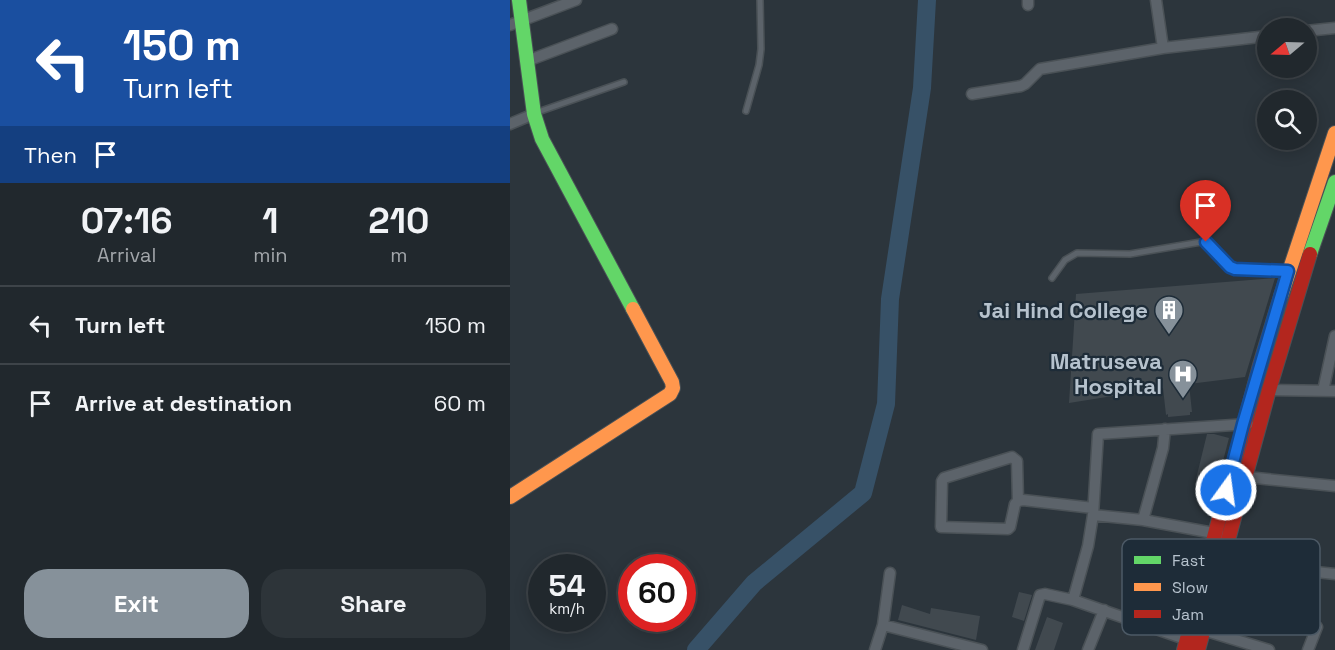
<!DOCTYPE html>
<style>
body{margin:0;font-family:"Space Grotesk",sans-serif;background:#2d3439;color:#f1f3f6;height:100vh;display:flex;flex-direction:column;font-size:22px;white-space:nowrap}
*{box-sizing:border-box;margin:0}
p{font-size:20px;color:#a2a6aa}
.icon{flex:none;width:33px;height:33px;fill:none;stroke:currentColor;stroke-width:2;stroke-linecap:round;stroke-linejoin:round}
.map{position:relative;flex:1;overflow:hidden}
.panel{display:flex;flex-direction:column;background:#21282d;width:510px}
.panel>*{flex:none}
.hud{background:#1a4fa0;color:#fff;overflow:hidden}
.needle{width:39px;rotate:251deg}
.buttons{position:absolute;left:747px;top:18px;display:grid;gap:12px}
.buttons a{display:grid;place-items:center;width:60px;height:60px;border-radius:50%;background:#21282d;box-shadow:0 3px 15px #0003,0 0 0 2px #3e4449;font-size:30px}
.speed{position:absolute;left:18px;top:554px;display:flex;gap:12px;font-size:30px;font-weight:700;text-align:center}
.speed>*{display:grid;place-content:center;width:78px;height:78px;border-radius:50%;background:#21282d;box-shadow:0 3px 15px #0003,0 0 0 2px #3e4449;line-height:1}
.speed small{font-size:15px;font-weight:400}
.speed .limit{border:9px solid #d22;background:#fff;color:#111}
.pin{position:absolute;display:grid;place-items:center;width:51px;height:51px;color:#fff;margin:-62px -26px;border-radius:50% 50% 50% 0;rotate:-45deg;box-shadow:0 0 6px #0007}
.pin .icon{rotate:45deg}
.me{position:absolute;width:66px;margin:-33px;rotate:14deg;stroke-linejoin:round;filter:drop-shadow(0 0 4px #0008)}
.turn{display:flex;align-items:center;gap:21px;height:126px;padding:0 24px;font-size:27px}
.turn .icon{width:78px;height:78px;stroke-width:2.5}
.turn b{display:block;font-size:42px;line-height:51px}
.then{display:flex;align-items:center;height:57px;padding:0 24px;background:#0003;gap:12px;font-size:22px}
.eta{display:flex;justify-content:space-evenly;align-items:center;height:102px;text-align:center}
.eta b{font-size:36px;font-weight:700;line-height:42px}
.button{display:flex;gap:12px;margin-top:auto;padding:12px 24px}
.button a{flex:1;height:69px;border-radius:24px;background:#86919a;color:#fff;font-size:24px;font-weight:700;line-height:69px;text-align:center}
.button a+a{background:#2d3439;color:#f1f3f6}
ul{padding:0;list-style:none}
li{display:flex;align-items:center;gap:18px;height:78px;padding:0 24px;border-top:2px solid #3e4449}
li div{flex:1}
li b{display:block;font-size:22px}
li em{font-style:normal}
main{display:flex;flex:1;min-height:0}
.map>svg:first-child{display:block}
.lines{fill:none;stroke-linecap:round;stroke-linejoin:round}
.river{stroke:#375167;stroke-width:18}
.building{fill:#41494f}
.lane-casing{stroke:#4a5156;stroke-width:8}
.street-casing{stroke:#4a5156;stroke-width:13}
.fast-casing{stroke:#4a5156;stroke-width:16}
.slow-casing{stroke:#4a5156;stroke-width:16}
.jam-casing{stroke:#4a5156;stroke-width:16}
.lane{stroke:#5c636a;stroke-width:5}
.street{stroke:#5c636a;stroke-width:10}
.fast{stroke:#63d668;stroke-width:14}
.slow{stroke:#ff974d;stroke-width:14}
.jam{stroke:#b3261e;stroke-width:14}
.route-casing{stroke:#114b97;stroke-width:15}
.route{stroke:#1a73e8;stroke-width:10}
.labels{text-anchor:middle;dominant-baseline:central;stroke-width:4.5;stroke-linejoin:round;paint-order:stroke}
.poi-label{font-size:22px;font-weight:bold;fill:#b6c2cd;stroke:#1e2c38;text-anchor:end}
.key{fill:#1e2c38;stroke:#4c5965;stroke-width:1.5}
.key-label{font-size:16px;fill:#b6c2cd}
</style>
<main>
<section class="panel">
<div class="hud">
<div class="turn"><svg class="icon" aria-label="left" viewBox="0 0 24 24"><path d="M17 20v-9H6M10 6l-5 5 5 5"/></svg><div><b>150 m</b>Turn left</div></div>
<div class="then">Then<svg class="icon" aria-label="arrive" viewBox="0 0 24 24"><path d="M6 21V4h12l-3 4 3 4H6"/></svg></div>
</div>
<div class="eta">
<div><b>07:16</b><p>Arrival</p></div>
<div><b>1</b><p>min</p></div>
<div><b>210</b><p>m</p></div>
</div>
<ul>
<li><svg class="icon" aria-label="left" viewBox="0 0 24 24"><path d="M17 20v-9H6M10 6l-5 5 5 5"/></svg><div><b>Turn left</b></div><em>150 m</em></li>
<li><svg class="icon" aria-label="arrive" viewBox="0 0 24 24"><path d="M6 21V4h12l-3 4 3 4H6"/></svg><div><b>Arrive at destination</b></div><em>60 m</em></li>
</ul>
<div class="button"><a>Exit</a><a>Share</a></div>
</section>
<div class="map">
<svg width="825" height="650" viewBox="0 0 825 650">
<rect width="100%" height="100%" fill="#2c353c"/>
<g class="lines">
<path class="river" d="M186 650 244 583 353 493 376 404 380 299 412 88 417 0"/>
</g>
<path class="building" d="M765 278 735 377 679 384 682 412H680V415L658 417V414L656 415 653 388 559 403 566 294Z
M697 434H704L719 438 707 484 686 479Z
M509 592 522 595 514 621 502 617Z
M392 605 420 614 421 608 470 616 466 640 388 620Z
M537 617 553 623 544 650H525Z"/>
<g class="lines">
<g class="lane-casing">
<path id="lane" d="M236 111 249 65 251 49 250 0
M25 113 114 82
M542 278 555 260 567 253 620 254 691 242 699 245 720 267 725 269 777 271"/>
</g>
<g class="street-casing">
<path id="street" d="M518 0V5
M646 0 653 48
M0 25 66 0
M796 31 825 28
M17 61 102 29
M462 94 511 86 515 84 530 69 653 48 758 36
M0 124 24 114
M759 390 825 391
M813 391 825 336
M502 457 507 461 508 501 505 504 500 527 498 529 431 527 432 481 434 478Z
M736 477 825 486
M508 501 513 500 583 508
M583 515 578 546 563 600 681 641
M633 520 653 448 655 429
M709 534 633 520 583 515 588 434 738 424
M713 562 825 574
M373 625 472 650
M693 630 759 650
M365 650 373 625 380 573
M513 650 530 595 535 594 563 600
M578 650 594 610
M798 650 807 627"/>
</g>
<g class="fast-casing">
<path id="fast" d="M9 0 24 114 32 139 123 309
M800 254 825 182"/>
</g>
<g class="slow-casing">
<path id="slow" d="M771 296 825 133
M0 497 160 394 163 388 162 382 123 309"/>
</g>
<g class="jam-casing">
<path id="jam" d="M674 650 750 365 771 296
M688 650 759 390 800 254"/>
</g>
<use href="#lane" class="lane"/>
<use href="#street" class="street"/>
<use href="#fast" class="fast"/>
<use href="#slow" class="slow"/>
<use href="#jam" class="jam"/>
</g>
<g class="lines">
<g class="route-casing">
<path id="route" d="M696 242 720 267 725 269 778 271 733 424 716 490"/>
</g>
<use href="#route" class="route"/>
</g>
<defs>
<g id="building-pin" transform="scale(1.5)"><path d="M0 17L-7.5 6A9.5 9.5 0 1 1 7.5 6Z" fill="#86919a" stroke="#1e2c38"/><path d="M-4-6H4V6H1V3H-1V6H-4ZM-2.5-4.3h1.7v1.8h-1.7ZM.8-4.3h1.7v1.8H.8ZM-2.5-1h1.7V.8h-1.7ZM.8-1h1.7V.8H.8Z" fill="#fff"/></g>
<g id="hospital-pin" transform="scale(1.5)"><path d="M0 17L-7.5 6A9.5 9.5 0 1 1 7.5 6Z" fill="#86919a" stroke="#1e2c38"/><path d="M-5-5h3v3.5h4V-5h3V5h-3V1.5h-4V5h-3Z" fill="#fff"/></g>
</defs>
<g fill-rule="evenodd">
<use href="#building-pin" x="659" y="310"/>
<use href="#hospital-pin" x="673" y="374"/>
</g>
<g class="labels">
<g class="poi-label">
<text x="638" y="310">Jai Hind College</text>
<text x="652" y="361">Matruseva<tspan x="652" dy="25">Hospital</tspan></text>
</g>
</g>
<rect x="612" y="539" width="198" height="96" rx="9" class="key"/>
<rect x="624" y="556" width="27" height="8" fill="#63d668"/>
<rect x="624" y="583" width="27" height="8" fill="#ff974d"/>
<rect x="624" y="610" width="27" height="8" fill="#b3261e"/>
<g class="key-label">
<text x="662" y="566">Fast</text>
<text x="662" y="593">Slow</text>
<text x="662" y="620">Jam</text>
</g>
</svg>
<div class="buttons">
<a><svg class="needle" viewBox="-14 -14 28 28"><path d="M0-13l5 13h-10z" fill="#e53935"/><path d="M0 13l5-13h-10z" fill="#a2a6aa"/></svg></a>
<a><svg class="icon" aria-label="search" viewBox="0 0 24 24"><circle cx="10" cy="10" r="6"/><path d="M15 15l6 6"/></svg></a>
</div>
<div class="speed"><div>54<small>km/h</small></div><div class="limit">60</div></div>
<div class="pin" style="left:696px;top:242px;background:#d93025"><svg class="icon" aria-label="arrive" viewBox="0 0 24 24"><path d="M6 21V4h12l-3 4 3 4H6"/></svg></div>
<svg class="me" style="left:716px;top:490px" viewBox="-20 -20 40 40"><circle r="17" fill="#1a73e8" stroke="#fff" stroke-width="3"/><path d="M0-11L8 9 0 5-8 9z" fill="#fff"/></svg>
</div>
</main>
